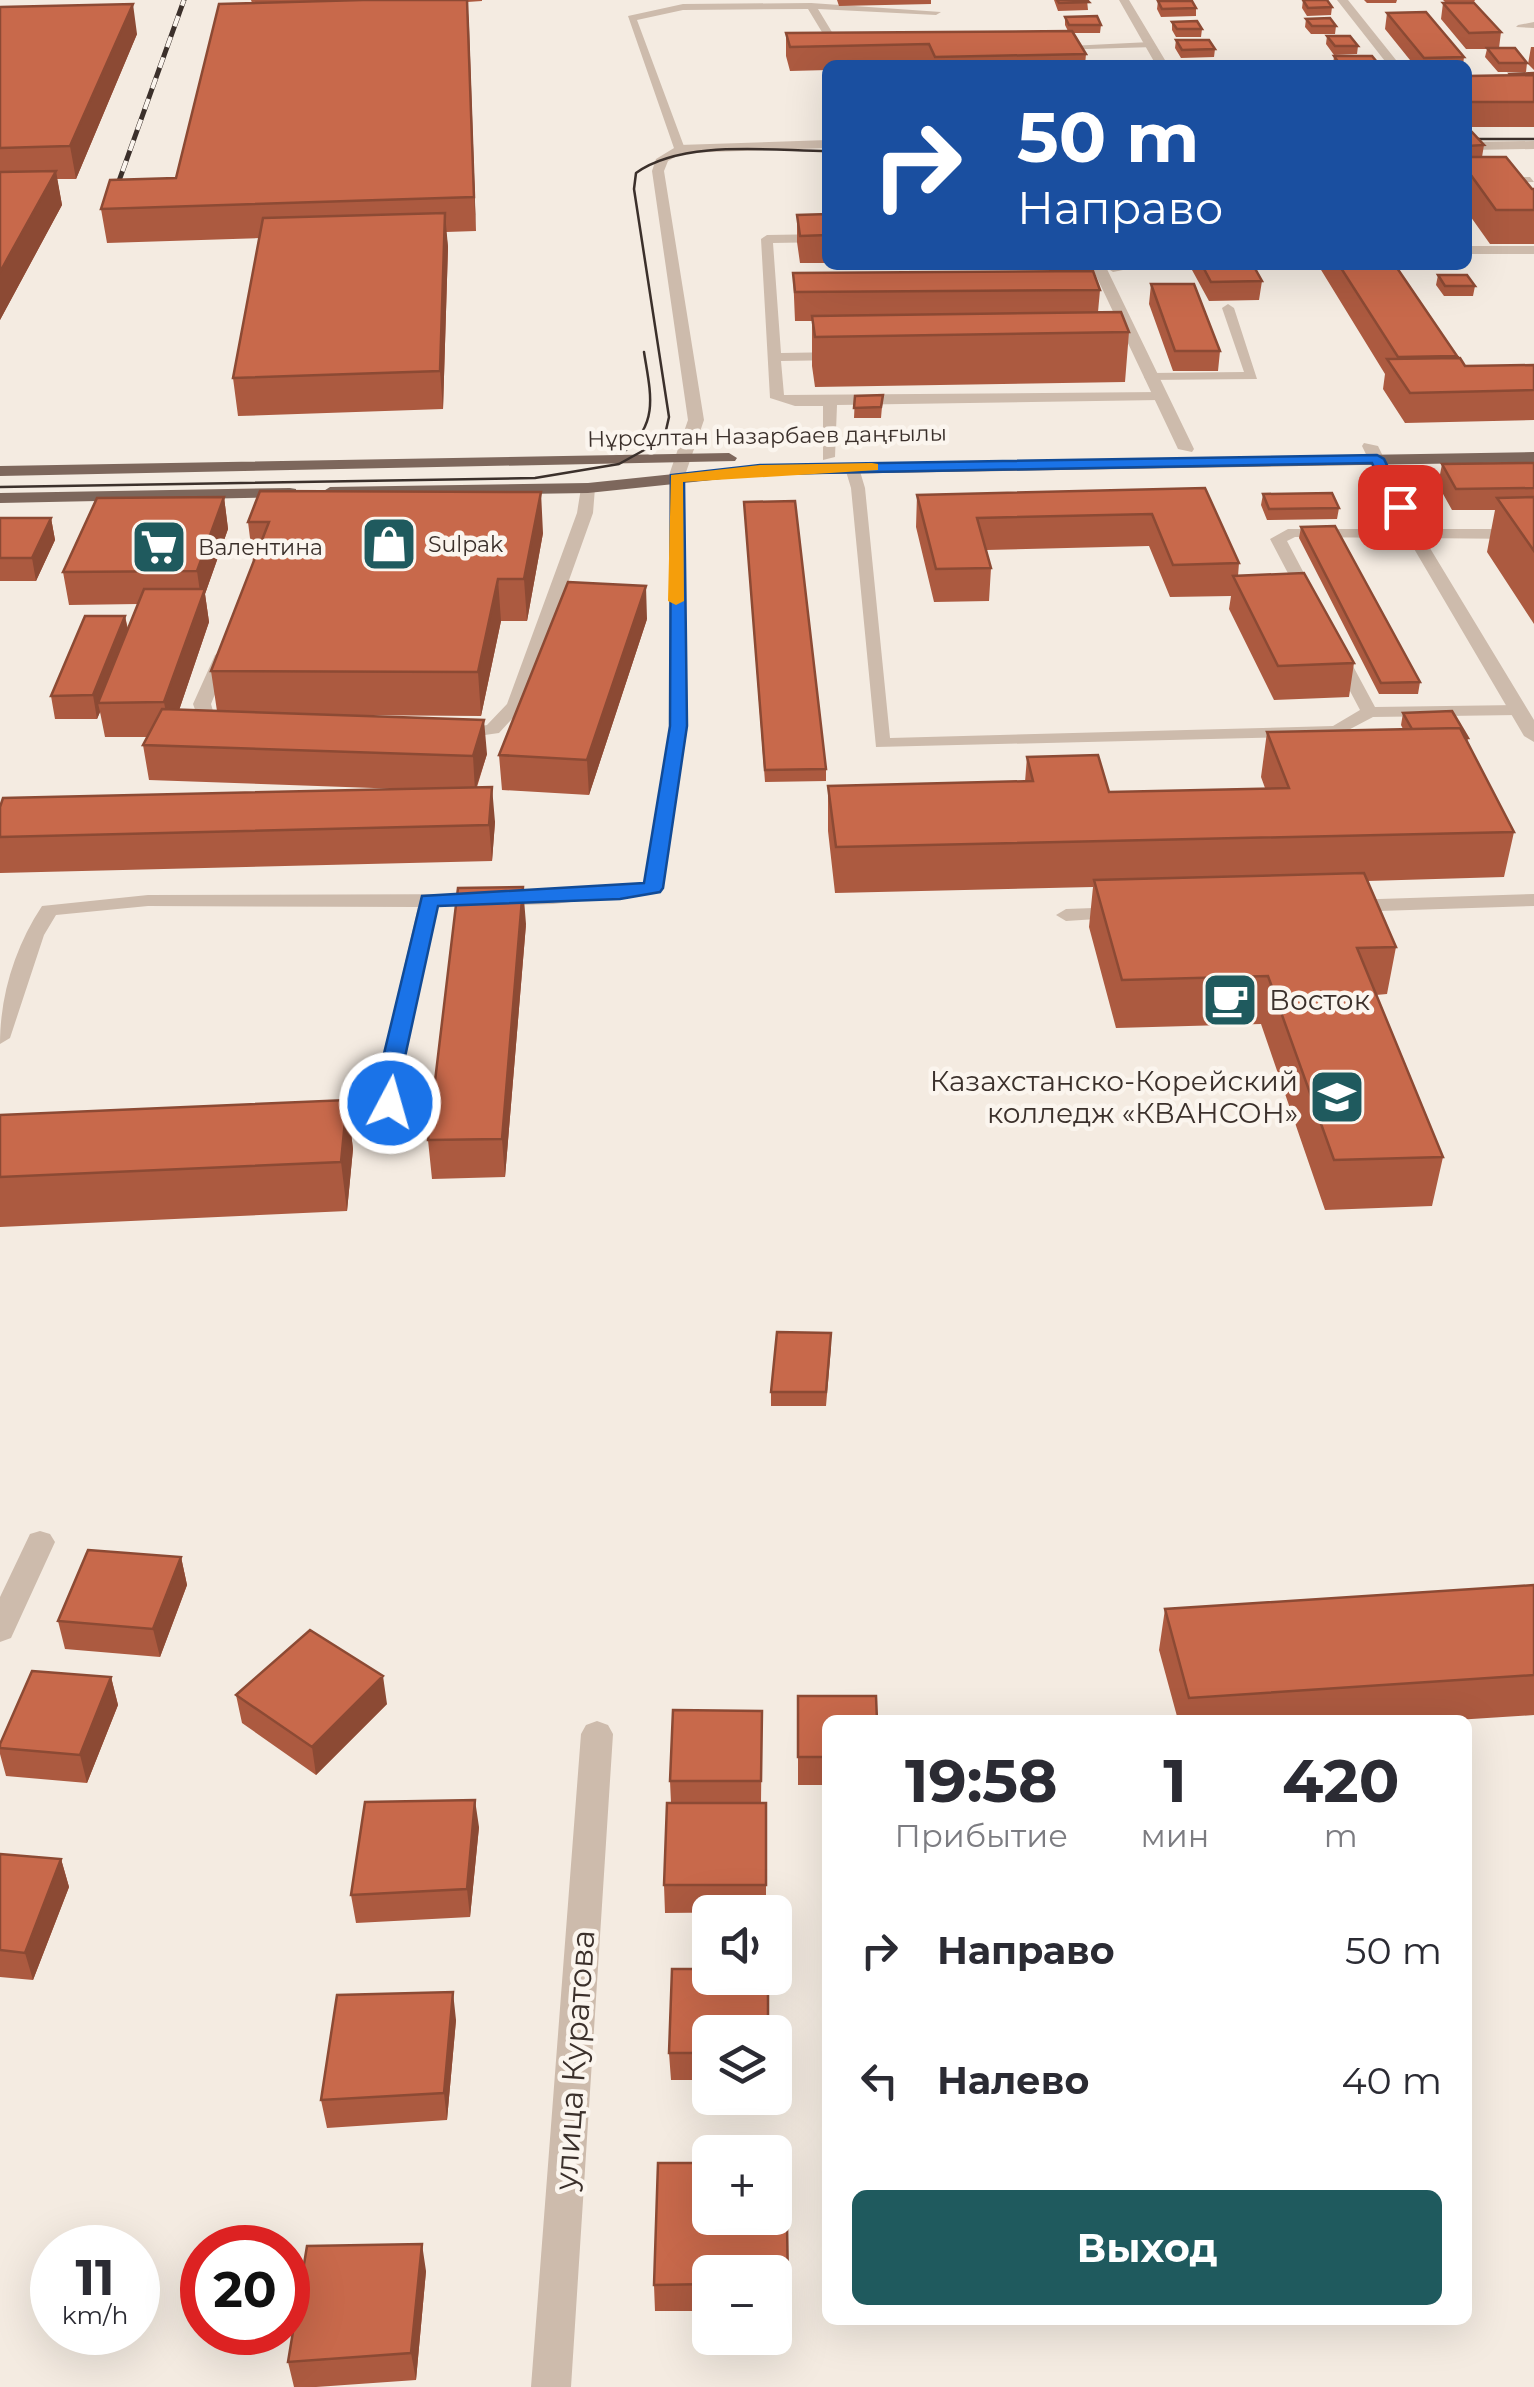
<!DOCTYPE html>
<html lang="ru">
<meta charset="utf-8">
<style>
body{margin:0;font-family:Montserrat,sans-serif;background:#f7f7f7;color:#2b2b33;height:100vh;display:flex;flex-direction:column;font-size:38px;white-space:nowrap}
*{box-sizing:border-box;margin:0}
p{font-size:32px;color:#7c7c81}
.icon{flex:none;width:55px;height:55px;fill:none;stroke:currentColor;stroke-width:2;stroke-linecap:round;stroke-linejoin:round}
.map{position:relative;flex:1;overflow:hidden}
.sheet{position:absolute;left:822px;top:1715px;width:650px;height:610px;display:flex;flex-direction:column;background:#fff;border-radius:15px;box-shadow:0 10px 40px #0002}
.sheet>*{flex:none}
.guide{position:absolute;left:822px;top:60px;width:650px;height:210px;border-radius:15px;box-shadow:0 10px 40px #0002;background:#1a4fa0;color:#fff;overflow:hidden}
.fabs{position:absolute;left:692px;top:1895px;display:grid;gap:20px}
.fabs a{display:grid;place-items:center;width:100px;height:100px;border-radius:15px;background:#fff;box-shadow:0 10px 40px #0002;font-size:50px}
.speed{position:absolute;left:30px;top:2225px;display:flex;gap:20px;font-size:50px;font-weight:700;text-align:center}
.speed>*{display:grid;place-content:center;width:130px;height:130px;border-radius:50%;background:#fff;box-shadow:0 10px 40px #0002;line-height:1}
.speed small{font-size:25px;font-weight:400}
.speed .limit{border:15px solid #d22;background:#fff;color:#111}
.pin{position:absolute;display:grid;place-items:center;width:85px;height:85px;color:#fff;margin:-42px;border-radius:20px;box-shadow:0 5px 15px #0006}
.me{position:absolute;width:110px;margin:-55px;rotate:6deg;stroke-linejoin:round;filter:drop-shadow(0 0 8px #0008)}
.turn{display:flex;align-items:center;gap:35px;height:210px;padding:0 30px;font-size:45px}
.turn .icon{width:130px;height:130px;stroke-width:2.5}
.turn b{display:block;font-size:70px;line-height:85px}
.eta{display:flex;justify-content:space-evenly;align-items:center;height:170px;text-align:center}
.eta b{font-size:60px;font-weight:700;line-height:70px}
.primary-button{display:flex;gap:20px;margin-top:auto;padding:20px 30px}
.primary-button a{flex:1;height:115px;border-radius:15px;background:#1f5a5e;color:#fff;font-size:40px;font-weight:700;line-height:115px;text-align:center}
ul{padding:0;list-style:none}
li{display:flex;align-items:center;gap:30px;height:130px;padding:0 30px}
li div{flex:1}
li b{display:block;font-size:38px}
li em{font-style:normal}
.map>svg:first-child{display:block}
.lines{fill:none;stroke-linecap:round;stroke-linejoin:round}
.service{fill:#cdbbac;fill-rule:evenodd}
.minor{fill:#cdbbac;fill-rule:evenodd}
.primary{fill:#7d675c;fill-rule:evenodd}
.tram{stroke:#3b302b;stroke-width:2.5}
.rail-casing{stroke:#3b302b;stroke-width:5}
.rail{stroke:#fbf5ee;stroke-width:4;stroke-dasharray:11;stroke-linecap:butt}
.wall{fill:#ac5a40}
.shaded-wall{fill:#8c4a34}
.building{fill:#c8694b;stroke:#8c4a34;stroke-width:2.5}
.route{fill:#1a73e8;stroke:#114b97;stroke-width:2.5}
.slow{fill:#f59e0b}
.labels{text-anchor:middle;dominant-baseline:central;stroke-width:9;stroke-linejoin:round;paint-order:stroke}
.far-street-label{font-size:22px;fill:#3b302b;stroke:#fbf5ee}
.far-poi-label{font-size:22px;fill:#3b302b;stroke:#fbf5ee;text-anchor:start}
.poi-label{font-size:28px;fill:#3b302b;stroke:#fbf5ee;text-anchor:start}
.near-street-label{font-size:32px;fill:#3b302b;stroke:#fbf5ee}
</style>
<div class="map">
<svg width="1534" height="2387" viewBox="0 0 1534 2387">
<rect width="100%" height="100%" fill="#f4ebe1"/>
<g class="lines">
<path class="service" d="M811 3 941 12 936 15 818 9 838 42 852 43 848 48 831 47 808 9 683 10 637 20 685 149 675 151 628 16 683 4Z
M1534 22V28L1516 27 1518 25Z
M1150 42 1154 47 1054 50 1049 47Z
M1468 178 1530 177 1534 182 1468 184Z
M828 234V242L773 243 781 353 841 352 848 356 841 360 781 361 784 395 1160 392 1167 396 1160 400 837 405 835 457 823 460V406H795L770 398 761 239 767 235Z
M1468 246H1534V254H1468Z
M1110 265H1148L1113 272 1107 268Z
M1228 304 1234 308 1257 379 1146 380 1144 377 1151 373 1244 372 1222 308Z
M852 464 859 468 865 488 890 738 1333 726 1360 710 1331 655 1339 650 1347 655 1375 707 1518 705 1527 710 1518 715 1373 717 1337 736 876 747 851 488 845 468Z
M676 474 683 478 688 726 660 892 553 904 437 907 403 1066 401 1103 398 1108 322 1125 311 1118 314 1113 379 1099 381 1066 418 907 148 906 56 915 44 935 10 1038 0 1044C0 995 15 947 42 906L148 895 502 894 644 883 670 726 669 478Z
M588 484 595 488 593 513 524 706 499 733 449 740V732L487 725 507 704 577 513 581 488Z
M1288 529H1534V539L1295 537 1287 541 1318 600 1310 605 1302 600 1270 539Z
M223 650 231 655 211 704 215 718 232 725 223 730 201 726 193 704 215 655Z
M1534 894V906L1348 912 1338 906 1348 900Z
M1121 907 1131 913 1128 917 1066 921 1056 915 1066 909Z"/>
<path class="minor" d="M1119 0H1129L1168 65H1156Z
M1337 0H1348L1400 65H1388Z
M828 140V148L682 153 668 161 664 171 704 420 684 478 670 481 668 478 688 420 652 171 656 159 679 145Z
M1534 141V149L1468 150V142Z
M828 160V180L822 176V164Z
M1091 265H1105L1194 449 1192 452 1178 449Z
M1364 443 1378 446 1419 530 1534 720V742L1524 736 1403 530 1362 446Z
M40 1531 50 1534 55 1542 11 1638 0 1642V1597L30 1534Z
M597 1721 608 1725 613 1734 571 2387H531L581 1734 586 1725Z"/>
<path class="primary" d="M1534 452V462L760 475 588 493 330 497 322 492 330 487 588 483 760 465Z
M729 453 737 458 735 461 0 476V466Z
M290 488 296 489V497L0 503V493Z"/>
<path class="tram" d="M1468 139H1534
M626 450C660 423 650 391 644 352
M0 487 535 478 619 464 664 439 669 417 634 189 636 173C683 139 772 151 828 151"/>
<g class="rail-casing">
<path id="rail" d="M115 192 184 0"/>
</g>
<use href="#rail" class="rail"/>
</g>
<path class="wall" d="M251 0H482V1L467 2 476 231 446 232 448 247 443 409 238 416 233 378 260 238 107 243 101 209 176 178 252 3Z
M837 0H931V4L839 6Z
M1054 0H1087L1088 10 1058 11Z
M1303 0 1332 7 1331 15 1307 16 1302 8Z
M1364 0H1397L1396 3H1367Z
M1443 0H1475L1474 2 1446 3Z
M1158 1 1196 8V16L1161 17 1157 9Z
M1443 3 1501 32 1499 48 1527 63 1526 72H1498L1485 57 1487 49H1466L1441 19Z
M0 7 137 34 76 179H57L62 205 0 320Z
M1387 13 1464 57 1463 65H1414L1385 29Z
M1065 17 1101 25 1100 33H1073L1086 54 1085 65H828V70L790 71 786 56V33L1068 31 1065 25Z
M1306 19 1336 26 1335 34H1311L1305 27Z
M1172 22 1202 29 1201 37H1176L1172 30Z
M1327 36 1358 46 1357 54 1334 55 1326 44Z
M1176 40 1215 49 1214 57 1181 58 1175 48Z
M1531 47H1534V70L1528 64Z
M1334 56 1377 62V65H1333Z
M1534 73V127H1468V74L1471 76Z
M1468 131 1484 145 1482 157 1534 210V244H1490L1468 213Z
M828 214V263H800L797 242V215Z
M1193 265H1253L1262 281 1259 300 1209 301 1192 270Z
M1318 265H1395L1457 356V358L1465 366 1534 390V420L1405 423 1383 389 1385 374Z
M793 273 1100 290 1098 312 1129 332 1125 382 815 387 812 366V321H795Z
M1438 275 1475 286 1473 296H1444L1436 285Z
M1151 284 1220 351 1218 371H1173L1149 304Z
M883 395 881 418H854L855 396Z
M1534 463V624L1487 552 1495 510H1452L1438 485 1442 464Z
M1205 488 1239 563 1238 576 1354 663 1349 697 1274 700 1229 609 1231 596 1170 597 1149 546 986 550 991 568 989 601 934 602 916 527 917 495Z
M260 491 543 533 527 621H501L481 716 344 715 487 754 477 787 495 822 492 861 0 873V807L402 789 149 780 143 745 147 737H105L100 712 97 719H55L51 696 125 616 128 629 138 604 69 605 63 572 224 497 228 529 205 594 209 622 179 710 217 711 211 671 253 562 248 522Z
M1263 494 1339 508 1337 519 1267 520 1261 505Z
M744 502 826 769V781L765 782Z
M0 518H51L55 540 36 581H0Z
M1301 527 1420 682 1418 694H1379L1299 538Z
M647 619 589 795 502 790 499 755Z
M1403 713 1468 738 1467 742 1514 832 1504 877 1367 881 1396 947 1387 994 1376 995 1443 1157 1432 1206 1325 1210 1261 1024 1116 1028 1089 927 1093 887 835 893 828 831V786L1025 782 1027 757 1109 792 1265 788 1261 777 1267 732 1403 729 1401 725Z
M526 924 505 1177 432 1179 428 1140Z
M347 1100 353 1149 347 1211 0 1227V1115Z
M831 1347 826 1406H771V1392Z
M181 1557 187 1585 160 1657 65 1649 58 1621Z
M1534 1585V1715L1456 1720H1178L1159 1650 1165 1609Z
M111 1677 118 1705 87 1783 6 1776 0 1754V1744Z
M236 1695 387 1704 316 1775 242 1723Z
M798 1696 828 1720V1785H798Z
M762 1711 761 1803H766V1912L665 1913 664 1885 671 1803 670 1781Z
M479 1827 470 1917 356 1923 351 1895Z
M0 1854 61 1859 69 1887 33 1980 0 1977Z
M456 2020 447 2120 327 2128 321 2100Z
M710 2032V2080H671L669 2053Z
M658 2163H710V2218H775V2163H786L787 2311H775V2272H710V2311H655L654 2285Z
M426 2271 416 2380 316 2387H294L288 2362Z"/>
<path class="shaded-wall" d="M467 0 469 26 476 231 474 197Z
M133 4 137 34 76 179 70 146Z
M56 171 62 205 0 320V272Z
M445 213 448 247 443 409 440 371Z
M541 492 543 533 527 621 524 579Z
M224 497 228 529 205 594 209 622 170 737 164 702 201 599 197 571Z
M51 518 55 540 36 581 32 558Z
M498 579 501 621 481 716 478 672Z
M646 586 647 619 589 795 587 760Z
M125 616 129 639 98 703 100 712 97 719 93 695Z
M484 720 487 754 475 791 473 756Z
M492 787 495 822 492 861 489 825Z
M523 887 526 924 505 1177 502 1139Z
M347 1100 353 1149 347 1211 341 1162Z
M181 1557 187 1585 160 1657 153 1629Z
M383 1676 387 1704 316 1775 312 1747Z
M111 1677 118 1705 87 1783 80 1755Z
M475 1800 479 1827 470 1917 467 1889Z
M61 1859 69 1887 33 1980 25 1953Z
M453 1992 456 2020 447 2120 444 2093Z
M422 2244 426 2271 416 2380 411 2353Z"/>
<path class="building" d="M363 0H467L474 197 101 209 110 180 176 178 219 4Z
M1057 0H1087L1089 2 1059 3Z
M1303 0H1327L1332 7 1308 8Z
M1158 1H1192L1196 8 1162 9Z
M1443 3H1474L1501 32 1469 33Z
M133 4 70 146 0 148V7Z
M1426 12 1464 57 1424 58 1387 13Z
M1097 16 1101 25H1069L1065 17Z
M1330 18 1336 26H1312L1306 19Z
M1197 21 1202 29H1177L1172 22Z
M1072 31 1086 54 935 57 929 44 790 47 786 33Z
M1327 36H1350L1358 46H1335Z
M1176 40H1209L1215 49 1182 50Z
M1487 48H1515L1527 63H1499Z
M1334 56H1372L1377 62 1339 63Z
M1222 64H1273L1274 65H1223Z
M1534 73V75H1511L1510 74Z
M1534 75V102H1468V76Z
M1468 131H1471L1484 145 1468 146Z
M1468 157H1506L1532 189H1534V210H1496L1468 171Z
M56 171 0 272V172Z
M445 213 440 371 233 378 263 218Z
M828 214V235L800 236 797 215Z
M1202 265H1253L1262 281 1211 282Z
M1339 265H1395L1457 356 1398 357Z
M1093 271 1100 290 795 292 793 273Z
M1438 275H1467L1475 286H1445Z
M1151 284H1194L1220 351H1175Z
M1121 312 1129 332 815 337 812 316Z
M1460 358 1465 366 1534 365V390L1410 393 1387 359Z
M883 395 881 407 854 408 855 396Z
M1534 463V488L1456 489 1442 464Z
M1205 488 1239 563 1173 565 1152 514 977 518 991 568 936 569 917 495Z
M260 491 541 492 524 579H498L478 672 211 671 269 522H248Z
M1332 493 1339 508 1269 509 1263 494Z
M224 497 197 571 63 572 97 498Z
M1534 497V551L1497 498Z
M795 501 826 769 765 770 744 502Z
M0 518H51L32 558H0Z
M1335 526 1420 682 1381 683 1301 527Z
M1304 573 1354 663 1278 666 1233 576Z
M568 582 646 586 587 760 499 755Z
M144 589H205L164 702 98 703Z
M85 616H125L93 695 51 696Z
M162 709 484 720 473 756 143 745Z
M1452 711 1468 738H1465L1460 728 1412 729 1403 713Z
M1460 728 1514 832 836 847 828 786 1033 781 1027 757 1098 755 1109 792 1289 788 1267 732Z
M492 787 489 825 0 837V807L3 798Z
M1364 873 1396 947 1357 948 1443 1157 1334 1160 1268 976 1122 980 1094 880Z
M523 887 502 1139 428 1140 458 888Z
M347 1100 341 1162 0 1177V1115Z
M777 1332 831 1333 826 1392H771Z
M88 1550 181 1557 153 1629 58 1621Z
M1534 1585V1675L1189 1698 1165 1609Z
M310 1630 383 1676 312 1747 236 1695Z
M32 1671 111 1677 80 1755 0 1748V1744Z
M798 1696H876L877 1720H828V1757H798Z
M673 1710 762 1711 761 1781H670Z
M475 1800 467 1889 351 1895 365 1802Z
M667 1803H766V1885H664Z
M0 1854 61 1859 25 1953 0 1950Z
M672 1969H710V1978H768V2032H710V2053H669Z
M453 1992 444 2093 321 2100 337 1995Z
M658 2163H710V2218H775V2163H786L788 2284H775V2272H710V2284L654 2285Z
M422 2244 411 2353 288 2362 307 2246Z"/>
<path class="route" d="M1377 455 1384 459 1407 507 1405 510H1394L1372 463 760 474 684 481 687 726 663 888 660 892 620 899 438 906 403 1066 401 1103 390 1109 379 1103 381 1066 422 896 644 883 670 726 671 475 760 465Z"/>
<path class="slow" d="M872 463 878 464V470L683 482 684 601 676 605 668 601 671 475 760 465Z"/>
<defs>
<g id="shop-square" transform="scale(2.875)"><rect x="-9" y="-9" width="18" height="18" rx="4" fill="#1f5a5e" stroke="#fbf5ee"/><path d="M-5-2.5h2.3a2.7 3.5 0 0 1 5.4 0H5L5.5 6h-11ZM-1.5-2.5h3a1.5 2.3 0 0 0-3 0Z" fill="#fff"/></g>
<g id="supermarket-square" transform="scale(2.875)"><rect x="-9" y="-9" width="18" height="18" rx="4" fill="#1f5a5e" stroke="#fbf5ee"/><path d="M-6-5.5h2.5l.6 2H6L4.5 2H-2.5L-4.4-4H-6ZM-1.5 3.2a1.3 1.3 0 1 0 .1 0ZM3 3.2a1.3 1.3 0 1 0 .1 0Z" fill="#fff"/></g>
<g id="cafe-square" transform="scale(2.875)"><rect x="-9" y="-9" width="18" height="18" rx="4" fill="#1f5a5e" stroke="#fbf5ee"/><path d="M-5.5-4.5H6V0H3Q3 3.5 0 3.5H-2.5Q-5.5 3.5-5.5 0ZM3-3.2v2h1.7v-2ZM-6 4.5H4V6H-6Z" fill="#fff"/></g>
<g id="university-square" transform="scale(2.875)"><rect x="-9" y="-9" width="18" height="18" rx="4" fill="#1f5a5e" stroke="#fbf5ee"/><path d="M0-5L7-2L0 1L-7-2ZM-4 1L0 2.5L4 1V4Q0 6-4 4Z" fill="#fff"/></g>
</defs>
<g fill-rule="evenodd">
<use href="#shop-square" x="389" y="544"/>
<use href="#supermarket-square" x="159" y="547"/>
<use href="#cafe-square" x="1230" y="1000"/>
<use href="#university-square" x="1337" y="1097"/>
</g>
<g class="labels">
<g class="far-street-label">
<text transform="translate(767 436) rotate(-1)">Нұрсұлтан Назарбаев даңғылы</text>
</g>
<g class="far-poi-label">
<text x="428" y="544">Sulpak</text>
<text x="198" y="547">Валентина</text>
</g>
<g class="poi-label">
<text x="1269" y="1000">Восток</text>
<text x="1298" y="1081" text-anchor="end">Казахстанско-Корейский<tspan x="1298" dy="32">колледж «КВАНСОН»</tspan></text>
</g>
<g class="near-street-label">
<text transform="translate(574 2060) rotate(-86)">улица Куратова</text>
</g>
</g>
</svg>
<div class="fabs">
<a><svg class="icon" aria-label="sound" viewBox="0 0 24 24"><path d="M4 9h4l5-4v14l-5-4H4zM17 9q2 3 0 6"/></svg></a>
<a><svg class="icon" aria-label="layers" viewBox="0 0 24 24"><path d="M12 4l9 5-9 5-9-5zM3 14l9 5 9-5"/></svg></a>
<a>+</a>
<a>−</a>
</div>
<div class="speed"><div>11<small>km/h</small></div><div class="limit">20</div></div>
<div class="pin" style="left:1400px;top:507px;background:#d93025"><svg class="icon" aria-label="arrive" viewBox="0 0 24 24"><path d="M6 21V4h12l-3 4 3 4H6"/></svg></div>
<svg class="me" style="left:390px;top:1103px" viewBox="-20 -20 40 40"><circle r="17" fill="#1a73e8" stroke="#fff" stroke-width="3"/><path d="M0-11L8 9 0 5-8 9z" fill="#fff"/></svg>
<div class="guide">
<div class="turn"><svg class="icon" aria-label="right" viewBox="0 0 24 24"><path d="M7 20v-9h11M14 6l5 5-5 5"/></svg><div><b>50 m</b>Направо</div></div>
</div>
<section class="sheet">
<div class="eta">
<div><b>19:58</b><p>Прибытие</p></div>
<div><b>1</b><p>мин</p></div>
<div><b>420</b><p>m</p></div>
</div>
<ul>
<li><svg class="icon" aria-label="right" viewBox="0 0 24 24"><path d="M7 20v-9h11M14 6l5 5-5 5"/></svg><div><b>Направо</b></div><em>50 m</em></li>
<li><svg class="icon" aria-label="left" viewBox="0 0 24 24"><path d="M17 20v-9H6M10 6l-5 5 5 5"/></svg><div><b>Налево</b></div><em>40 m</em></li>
</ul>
<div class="primary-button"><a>Выход</a></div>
</section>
</div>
